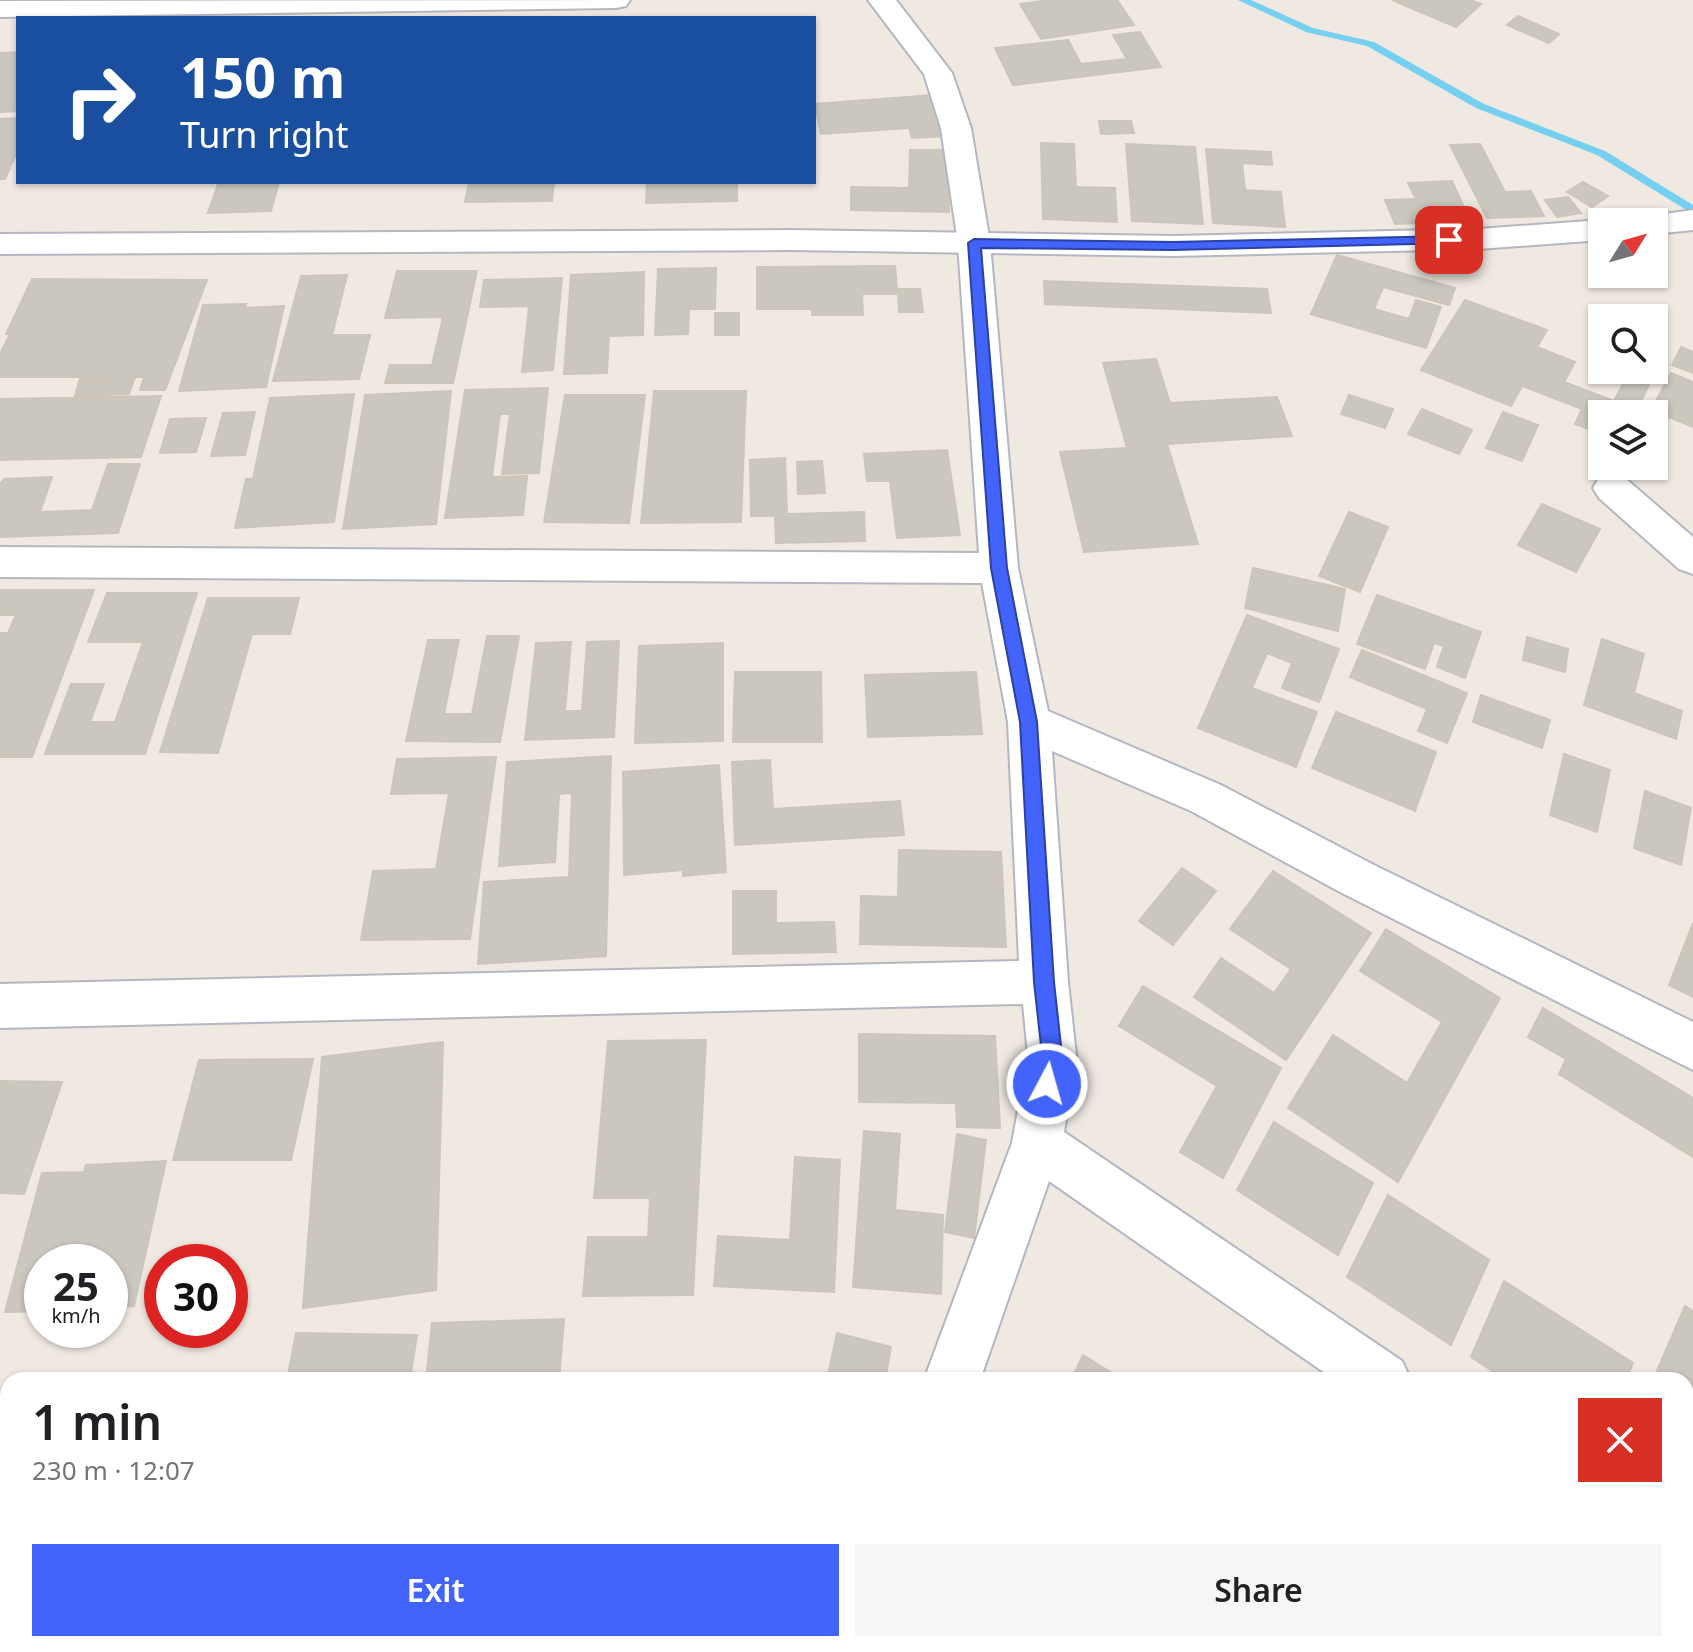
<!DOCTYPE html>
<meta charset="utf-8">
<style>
body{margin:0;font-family:"Noto Sans",sans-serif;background:#f6f6f6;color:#202124;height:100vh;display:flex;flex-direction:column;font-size:30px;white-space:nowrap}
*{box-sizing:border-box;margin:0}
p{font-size:26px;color:#757577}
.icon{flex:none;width:44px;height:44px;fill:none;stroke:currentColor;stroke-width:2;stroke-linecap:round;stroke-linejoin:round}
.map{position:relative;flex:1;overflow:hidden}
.panel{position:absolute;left:0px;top:1372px;width:1694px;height:280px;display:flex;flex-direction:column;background:#fff;border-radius:24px 24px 0 0;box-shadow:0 2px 6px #0004}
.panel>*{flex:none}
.guide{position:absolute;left:16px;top:16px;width:800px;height:168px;border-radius:0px;box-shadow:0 2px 6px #0004;background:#1a4fa0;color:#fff;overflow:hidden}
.needle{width:52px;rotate:53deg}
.controls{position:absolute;left:1588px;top:208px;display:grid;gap:16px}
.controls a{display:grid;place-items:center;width:80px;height:80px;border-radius:0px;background:#fff;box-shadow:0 2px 6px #0004;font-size:40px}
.speed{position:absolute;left:24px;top:1244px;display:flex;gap:16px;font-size:40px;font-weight:700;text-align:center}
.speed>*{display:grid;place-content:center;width:104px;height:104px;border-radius:50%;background:#fff;box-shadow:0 2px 6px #0004;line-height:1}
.speed small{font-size:20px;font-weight:400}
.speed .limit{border:12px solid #d22;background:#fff;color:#111}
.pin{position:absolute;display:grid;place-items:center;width:68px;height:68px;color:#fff;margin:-34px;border-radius:16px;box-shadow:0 4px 12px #0006}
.me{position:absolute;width:88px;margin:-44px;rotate:6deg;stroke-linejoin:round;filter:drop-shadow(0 0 6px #0008)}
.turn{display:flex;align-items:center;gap:28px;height:168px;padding:0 32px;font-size:36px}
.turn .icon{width:104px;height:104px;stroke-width:2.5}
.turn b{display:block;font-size:56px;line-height:68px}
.round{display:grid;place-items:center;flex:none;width:84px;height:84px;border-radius:0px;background:#f6f6f6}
.headline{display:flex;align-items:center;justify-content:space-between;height:136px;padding:0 32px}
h1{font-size:48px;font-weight:600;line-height:60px}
.button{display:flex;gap:16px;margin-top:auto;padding:16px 32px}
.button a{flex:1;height:92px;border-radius:0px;background:#4264fb;color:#fff;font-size:32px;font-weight:600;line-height:92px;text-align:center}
.button a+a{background:#f6f6f6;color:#202124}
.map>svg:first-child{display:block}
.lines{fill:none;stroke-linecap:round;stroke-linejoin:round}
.stream{fill:#75cff0;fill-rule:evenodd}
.building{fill:#cbc7bf;stroke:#cbc5ba;stroke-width:2}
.minor-casing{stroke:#b4b7c1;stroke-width:4}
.tertiary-casing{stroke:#b4b7c1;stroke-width:4}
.minor{fill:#fff;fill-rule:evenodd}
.tertiary{fill:#fff;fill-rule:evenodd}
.route{fill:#4264fb;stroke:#2b41a3;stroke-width:2}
</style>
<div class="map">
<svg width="1693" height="1652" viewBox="0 0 1693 1652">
<rect width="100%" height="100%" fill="#efe9e1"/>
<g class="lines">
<path class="stream" d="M1238 0H1251L1313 28 1374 42 1484 104 1605 151 1693 205V214L1597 155 1476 108 1367 46 1306 32Z"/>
</g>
<path class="building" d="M1050 0H1117L1134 25 1041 39 1020 4Z
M1392 0H1471L1481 4 1456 27Z
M1518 16 1559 34 1549 43 1507 25Z
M1140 32 1161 67 1013 85 995 48 1068 40 1081 64 1127 59 1113 35Z
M18 52V111L0 112V53Z
M933 95 945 136 912 138 909 128 821 134 815 104Z
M18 118V149L5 179H0V119Z
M1099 121H1131L1134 133 1101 134Z
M1041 143 1074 144 1076 187 1115 188 1117 222 1043 219Z
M1126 144 1195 147 1203 224 1132 221Z
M1480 144 1505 192 1531 191 1544 216 1487 218 1450 145Z
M1206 149 1271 152 1272 165 1242 163 1245 190 1281 192 1285 227 1213 223Z
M910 150H947L949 212 851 210V187L909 188Z
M1452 181 1470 221 1395 224 1385 200 1416 199 1408 183Z
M279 182 271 211 208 213 218 184Z
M469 182H554L552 201 465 202Z
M647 182H737V201L646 203Z
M1583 182 1608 196 1592 207 1567 192Z
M1568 197 1581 213 1557 217 1545 200Z
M1337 255 1455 288 1449 305 1383 287 1374 309 1409 319 1416 300 1441 307 1426 348 1311 314Z
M895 266 897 289H920L923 312H899L898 294H862L863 315H812V309H757V267Z
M716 268 715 309H689L688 334 655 335 658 269Z
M397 271H477L453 383H385L390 365H432L443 317 385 318Z
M644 272 643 335 609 336 607 373 564 374 571 275Z
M347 275 332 335H370L359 379 273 381 301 276Z
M562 278 553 370 522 372 529 306 480 307 484 280Z
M32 279 207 280 165 390H140L144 377H0V354L10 334H6Z
M1044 281 1267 289 1271 313 1045 304Z
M1465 300 1547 330 1537 347 1575 362 1564 382 1614 401 1630 370 1657 368 1635 414H1602V434L1575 424 1582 409 1522 386 1511 406 1421 370Z
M246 304 245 308 284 306 266 387 179 391 203 305Z
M715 313H739V335H715Z
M1681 347 1693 352V373L1672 365Z
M1156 359 1170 403 1277 397 1292 436 1167 444 1198 544 1084 552 1060 452 1127 448 1103 363Z
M1671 373 1693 382V427L1651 410Z
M135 377 129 394 75 396 80 379Z
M548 388 539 473 502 474 510 414H500L492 477 527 476 523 515 445 518 465 390Z
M451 391 436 524 343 529 365 395Z
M654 391H746L741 522 641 523Z
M354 394 334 522 235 528 246 479H253L270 398Z
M565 395H645L629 523 544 522Z
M1349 395 1393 409 1385 428 1341 414Z
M161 396 141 457 0 460V399Z
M1422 409 1472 430 1459 454 1408 434Z
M255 412 245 455 211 456 223 413Z
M1503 412 1538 425 1522 461 1486 448Z
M206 418 196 452 160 453 170 419Z
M947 450 960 535 897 538 890 481H867L864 454Z
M785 458 787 514 864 512 865 541 776 543 775 516H751L750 460Z
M822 461 825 493 798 494 797 462Z
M108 464H140L118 533 0 537V484L4 479 52 477 40 512 92 510Z
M1542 504 1600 529 1576 572 1518 545Z
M1349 512 1388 527 1360 592 1319 576Z
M1253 568 1345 589 1338 631 1245 608Z
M0 590H94L32 757H0V633H8L16 615H0Z
M107 593H197L145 754H45L71 684H104L90 722H115L143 642H88Z
M1377 595 1481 632 1465 678 1437 667 1444 646 1434 643 1425 669 1357 644Z
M208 598H299L290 634H252L218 753 160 752Z
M1247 615 1339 649 1319 702 1282 688 1292 663 1267 653 1252 688 1317 712 1296 767 1198 728Z
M487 636H519L500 742 406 741 428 640H459L444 714H472Z
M1527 637 1568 649 1565 672 1523 660Z
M1602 639 1644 654 1634 693 1682 711 1676 739 1584 705Z
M619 641 614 737 525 740 536 643 571 642 565 711H582L587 642Z
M723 643V741L635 743 639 646Z
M1362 650 1467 693 1447 743 1418 731 1427 709 1350 677Z
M735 672H821L822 742H733Z
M976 672 982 734 868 737 865 675Z
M1481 695 1550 720 1542 748 1473 722Z
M1336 712 1436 752 1415 811 1312 768Z
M1564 754 1610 770 1597 832 1550 815Z
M611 756 606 956 478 964 484 882 569 877 572 793 559 794 555 862 499 866 507 762Z
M496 757 470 939 361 940 373 871 436 869 449 793 391 794 397 759Z
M770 760 773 809 900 801 904 835 735 845 732 762Z
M719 765 726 872 683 876V870L624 875 623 772Z
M1645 791 1691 808 1681 865 1634 848Z
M899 850 1001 852 1006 947 860 944 861 896 898 897Z
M1182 868 1216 891 1173 945 1139 921Z
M1273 871 1371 933 1286 1060 1194 997 1221 958 1274 993 1291 969 1230 929Z
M733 891H776V923L834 922 836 952 733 954Z
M1693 923V997L1669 985Z
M1386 929 1500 998 1398 1182 1288 1108 1333 1035 1407 1083 1442 1022 1360 971Z
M1143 986 1281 1068 1223 1178 1180 1152 1217 1086 1119 1026Z
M1543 1008 1693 1098V1157L1559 1074 1566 1059 1528 1037Z
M859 1034 995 1036 1000 1128 957 1127 956 1103 859 1102Z
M706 1040 693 1295 583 1296 588 1237H648L650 1198H594L608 1041Z
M443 1042 436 1290 303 1308 322 1057Z
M313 1059 291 1160H173L199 1060Z
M0 1081 62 1082 24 1194 0 1193Z
M1274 1122 1373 1183 1338 1255 1237 1190Z
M864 1131 900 1134 895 1210 943 1215 941 1294 853 1287Z
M957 1134 986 1140 974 1238 945 1232Z
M795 1157 840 1160 834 1292 714 1286 718 1236 790 1240Z
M166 1161 134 1306 110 1307V1262H42V1311L5 1312 42 1173 84 1172 86 1165Z
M1388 1195 1489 1260 1451 1345 1347 1277Z
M1504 1281 1633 1363 1626 1380H1506L1471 1357Z
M1685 1306 1693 1311V1516L1686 1511V1380H1653Z
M564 1319 559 1380H510L511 1374 471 1375 470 1380H426L432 1323Z
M296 1333 417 1335 410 1380H287Z
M837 1333 891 1347 885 1380H827Z
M1083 1355 1123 1380H1071Z
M0 1528H8L0 1582Z
M1686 1634 1693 1640V1652H1582L1585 1644H1686Z
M949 1644H1039L1050 1652H961Z
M1198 1644H1289L1285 1652H1194Z
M1301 1644H1336L1332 1652H1311Z"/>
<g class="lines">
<g class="minor-casing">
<path id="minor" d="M630 0 626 6 616 8 0 17V1Z
M868 0H896L952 73 971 128 990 243 1018 568 1048 711 1221 785 1374 865 1693 1022V1070L1342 893 1191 811 1052 751 1068 982 1076 1055 1064 1132 1402 1361 1411 1380H1335L1049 1181 980 1380H924L1012 1143 1028 1055 1023 1004 0 1028V984L1019 961 1008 722 982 583 0 577V547L979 553 958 243 941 128 924 74Z
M1612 474 1625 478 1693 537V574L1679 569 1599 498 1593 488 1599 478Z
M1686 1569 1693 1572V1634L1686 1631Z
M828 1644H888L885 1652H825Z"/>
</g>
<g class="tertiary-casing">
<path id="tertiary" d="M1693 210V230L1654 234V222H1639L1643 217Z
M1602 220 1610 222H1602V240L1478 249 1173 256 790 250 0 254V234L790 230 1173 236 1478 229Z"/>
</g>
<use href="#minor" class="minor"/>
<use href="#tertiary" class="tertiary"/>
</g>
<path class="route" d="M1449 236 1456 240 1454 243 1173 250 981 248 1007 568 1037 722 1054 982 1062 1055 1054 1091 1047 1094 1040 1091 1037 1084 1042 1055 1034 982 1020 722 991 568 968 243 974 239 1173 242Z"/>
</svg>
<div class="controls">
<a><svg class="needle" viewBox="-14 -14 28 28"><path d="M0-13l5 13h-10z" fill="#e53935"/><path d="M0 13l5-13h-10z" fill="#757577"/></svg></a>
<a><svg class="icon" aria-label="search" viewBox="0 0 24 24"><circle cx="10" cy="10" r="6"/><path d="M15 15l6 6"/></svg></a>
<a><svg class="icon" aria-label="layers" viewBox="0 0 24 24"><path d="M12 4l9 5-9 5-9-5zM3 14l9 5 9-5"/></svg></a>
</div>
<div class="speed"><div>25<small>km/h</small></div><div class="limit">30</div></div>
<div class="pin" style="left:1449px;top:240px;background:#d93025"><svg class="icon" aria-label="arrive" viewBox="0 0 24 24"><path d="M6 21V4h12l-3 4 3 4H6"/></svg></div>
<svg class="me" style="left:1047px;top:1084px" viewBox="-20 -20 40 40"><circle r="17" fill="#4264fb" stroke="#fff" stroke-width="3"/><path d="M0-11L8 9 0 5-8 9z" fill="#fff"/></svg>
<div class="guide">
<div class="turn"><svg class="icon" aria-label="right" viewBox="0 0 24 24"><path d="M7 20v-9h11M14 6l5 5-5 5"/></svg><div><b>150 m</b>Turn right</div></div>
</div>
<section class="panel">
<div class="headline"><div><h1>1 min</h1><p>230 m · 12:07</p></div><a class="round" style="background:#d93025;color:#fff"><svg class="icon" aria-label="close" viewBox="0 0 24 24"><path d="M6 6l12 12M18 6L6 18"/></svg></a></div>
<div class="button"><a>Exit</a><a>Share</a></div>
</section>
</div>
